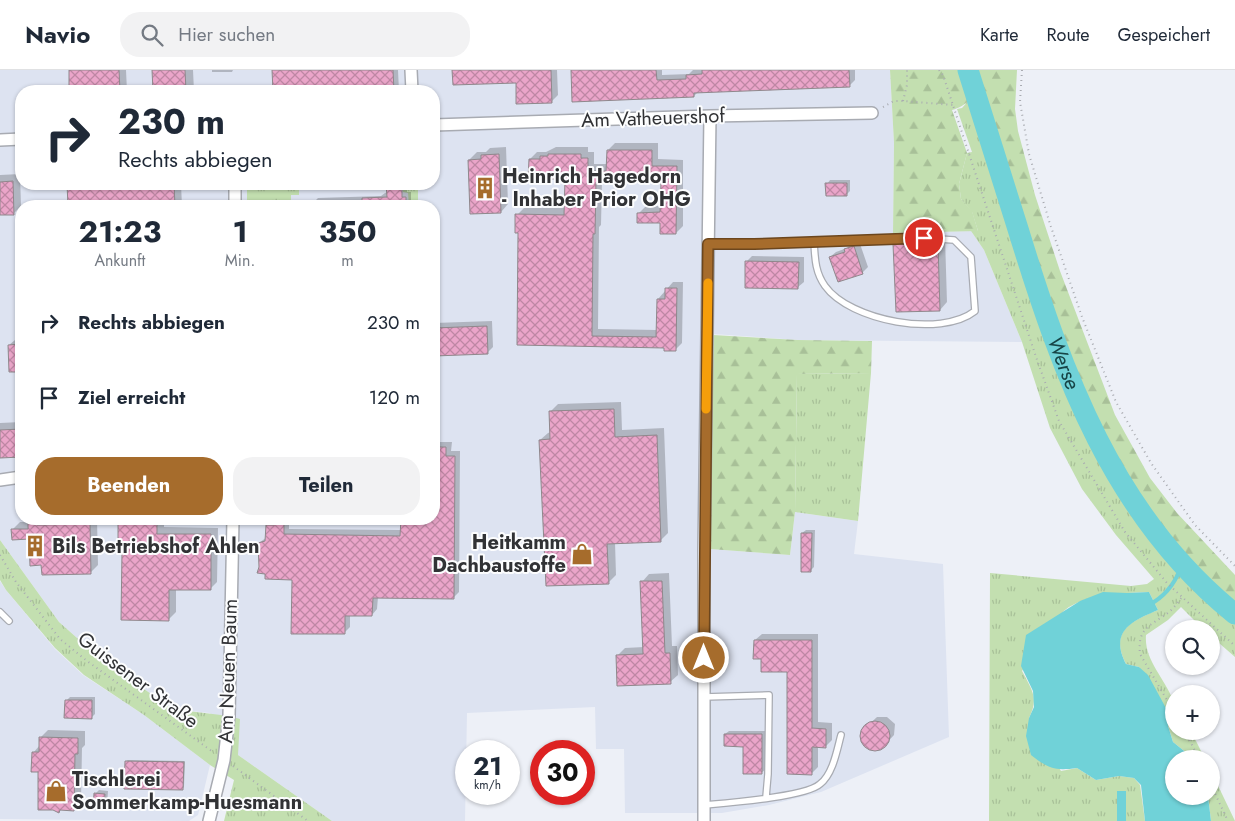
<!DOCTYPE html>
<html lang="de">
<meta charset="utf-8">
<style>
body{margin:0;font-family:Jost,sans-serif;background:#f2f2f3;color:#1f2937;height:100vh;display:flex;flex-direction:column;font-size:19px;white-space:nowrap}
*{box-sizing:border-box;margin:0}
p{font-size:16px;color:#747a83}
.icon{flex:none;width:28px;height:28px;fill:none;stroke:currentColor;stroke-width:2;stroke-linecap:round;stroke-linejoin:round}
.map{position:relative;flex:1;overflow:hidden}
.sheet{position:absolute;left:15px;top:130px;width:425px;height:325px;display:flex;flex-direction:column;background:#fff;border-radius:20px;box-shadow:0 1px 4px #0004}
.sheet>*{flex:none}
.top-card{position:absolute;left:15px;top:15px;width:425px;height:105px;border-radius:20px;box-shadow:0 1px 4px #0004;background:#fff;color:#1f2937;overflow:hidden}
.controls{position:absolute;left:1165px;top:550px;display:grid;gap:10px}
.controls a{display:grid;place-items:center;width:55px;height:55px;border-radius:50%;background:#fff;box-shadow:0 1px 4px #0004;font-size:25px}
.speed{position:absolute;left:455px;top:670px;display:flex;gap:10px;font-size:25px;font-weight:700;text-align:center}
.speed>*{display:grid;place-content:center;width:65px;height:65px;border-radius:50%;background:#fff;box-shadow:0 1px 4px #0004;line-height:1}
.speed small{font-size:12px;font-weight:400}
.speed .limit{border:8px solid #d22;background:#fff;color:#111}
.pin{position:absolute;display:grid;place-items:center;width:42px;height:42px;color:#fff;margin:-21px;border:2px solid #fff;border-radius:50%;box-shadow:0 1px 5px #0007}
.me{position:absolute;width:55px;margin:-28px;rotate:0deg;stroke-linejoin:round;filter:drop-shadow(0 0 4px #0008)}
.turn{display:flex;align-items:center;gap:18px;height:105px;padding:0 20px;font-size:22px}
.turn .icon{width:65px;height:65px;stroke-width:2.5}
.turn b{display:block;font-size:35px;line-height:42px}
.eta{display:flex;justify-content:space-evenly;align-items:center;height:85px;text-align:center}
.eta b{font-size:30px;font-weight:700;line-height:35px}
.action{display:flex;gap:10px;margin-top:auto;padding:10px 20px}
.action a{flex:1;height:58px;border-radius:20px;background:#a66c2c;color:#fff;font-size:20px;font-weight:700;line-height:58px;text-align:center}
.action a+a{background:#f2f2f3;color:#1f2937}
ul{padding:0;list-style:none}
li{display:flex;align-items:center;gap:15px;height:75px;padding:0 20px}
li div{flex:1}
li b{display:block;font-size:19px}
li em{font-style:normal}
header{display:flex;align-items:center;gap:30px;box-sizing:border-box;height:70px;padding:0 25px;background:#fff;border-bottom:1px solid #e0e1e3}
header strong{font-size:24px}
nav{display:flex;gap:28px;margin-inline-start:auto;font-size:18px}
.search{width:350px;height:45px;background:#f2f2f3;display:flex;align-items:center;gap:12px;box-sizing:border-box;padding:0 18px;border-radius:20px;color:#747a83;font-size:19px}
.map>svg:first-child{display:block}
.built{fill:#dde3f1;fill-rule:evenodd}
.grass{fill:url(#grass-tufts)}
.forest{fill:url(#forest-firs)}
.water{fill:#70d2d8}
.shadow{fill:#0003}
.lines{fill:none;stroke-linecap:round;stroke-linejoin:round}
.stream{stroke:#70d2d8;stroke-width:4}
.river{stroke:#70d2d8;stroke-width:21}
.building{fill:url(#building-cross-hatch);stroke:#8f888c}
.lane-casing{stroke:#a8abb2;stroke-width:8}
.street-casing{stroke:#a8abb2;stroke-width:14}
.path{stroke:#a9abb1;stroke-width:2;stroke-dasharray:1 4;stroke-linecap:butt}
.lane{stroke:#fff;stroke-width:5.5}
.street{stroke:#fff;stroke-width:11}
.route-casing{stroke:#6c461d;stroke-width:12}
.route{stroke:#a66c2c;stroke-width:9}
.slow{stroke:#f59e0b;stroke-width:9}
.labels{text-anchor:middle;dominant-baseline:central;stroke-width:4;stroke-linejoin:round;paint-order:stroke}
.street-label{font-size:20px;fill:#313235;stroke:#fcfdfe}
.poi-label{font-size:20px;font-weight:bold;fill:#313235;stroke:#fcfdfe;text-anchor:start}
.water-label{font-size:21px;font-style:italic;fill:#174547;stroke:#fcfdfe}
</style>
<header>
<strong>Navio</strong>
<div class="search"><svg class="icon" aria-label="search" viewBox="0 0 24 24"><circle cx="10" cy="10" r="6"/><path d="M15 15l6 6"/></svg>Hier suchen</div>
<nav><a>Karte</a><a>Route</a><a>Gespeichert</a></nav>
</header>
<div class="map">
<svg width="1235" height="751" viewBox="0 0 1235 751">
<defs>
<pattern id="grass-tufts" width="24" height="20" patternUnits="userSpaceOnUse" patternTransform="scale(1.25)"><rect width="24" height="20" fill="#c3dfb0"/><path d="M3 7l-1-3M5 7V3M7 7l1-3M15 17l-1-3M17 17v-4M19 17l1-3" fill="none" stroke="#a8c098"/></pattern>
<pattern id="forest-firs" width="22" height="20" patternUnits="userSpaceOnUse" patternTransform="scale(1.25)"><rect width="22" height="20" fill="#c3dfb0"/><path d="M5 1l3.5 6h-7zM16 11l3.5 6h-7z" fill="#a8c098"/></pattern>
<pattern id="building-cross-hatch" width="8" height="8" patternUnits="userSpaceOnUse" patternTransform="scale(1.25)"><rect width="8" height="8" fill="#eaa5c9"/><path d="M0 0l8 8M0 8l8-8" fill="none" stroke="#be87a4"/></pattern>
</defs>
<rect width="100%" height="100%" fill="#edf0f7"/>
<path class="built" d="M0 0H890L894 73 893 163 971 161 984 180 1022 272 798 270 713 264 710 479 790 485 795 442 858 451 854 484 943 494 949 667 821 722 769 735 722 743H625L624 679H596L595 637 467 643 465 751H332L238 685 210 643 172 639 94 583 59 552 0 470ZM21 21H434V114H21ZM21 136H434V449H21Z
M0 511 6 520 55 579 83 605 144 645 210 695 198 745 189 751 0 749Z"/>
<path class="grass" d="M971 28 1041 252 1080 354 1109 406 1141 454 1178 496 1221 540 1235 551V587L1211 566V559H1203L1181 537 1168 550 1146 565C1144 590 1164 607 1173 630 1176 638 1174 652 1174 661H1191L1205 689H1194L1173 672 1168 656 1167 640 1139 597 1126 594C1109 561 1131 551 1158 540L1149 522C1124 523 1078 524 1061 544 1048 559 1034 584 1022 601 1032 620 1039 628 1029 648L1061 701 1077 698 1096 710 1119 706 1134 708 1140 715 1145 751H1126L1125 721H1117V751H989L990 503 1131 516 1147 514 1154 509 1116 465 1082 419 1050 358 1022 272 984 180 971 161H978L972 142 961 129 959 114 967 83 972 82 957 39 962 38Z
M247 114H278V116L299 114V125H291V136H247Z
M403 114H418V136H409L408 123 403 122Z
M871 303 858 451 795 442 797 304Z
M0 470 59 552 94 583 172 639 229 646 240 649 238 685 332 751H224L234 710 210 695 144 645 84 605 55 578 6 520 0 510Z
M1211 701 1235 751H1211L1208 726H1211Z"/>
<path class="forest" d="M890 0H1017L1015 39 1018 61 1035 125 1060 201 1115 345 1150 408 1177 443 1235 505V537L1226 530 1186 488 1150 447 1119 398 1094 349 1041 206 982 25C967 29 967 36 952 40L967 83 959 114 961 129 972 141 978 161 893 163 894 73Z
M713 265 798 270 872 271 871 303 797 304 795 442 790 485 710 479Z"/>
<path class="water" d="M1103 522 1127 523 1149 522 1158 540C1132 551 1109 561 1126 594L1139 597 1148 605 1167 640 1168 656 1173 672 1194 689H1174V726H1208L1211 751H1145L1141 715 1134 708 1119 706 1096 710 1077 698C1055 701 1049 699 1031 685L1026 666 1029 648 1034 637 1033 621 1021 596 1026 565 1080 531Z
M1117 721H1126V751H1117Z"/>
<path class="shadow" d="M70 0H126L127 21H71Z
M154 0H193L194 21H154Z
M212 0H233L232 2H212Z
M273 0H398L399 21H274Z
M453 0H557L558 25 552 31 517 12Z
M572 0H662V5L689 4 693 0H855V10L849 16 698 22 694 26Z
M615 73H658V89L683 90V156L676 163 662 152 639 143 646 136H662V111L602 110 601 155 599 157 598 259 658 260V229L673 212H683L682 273 675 280 665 277 518 274 519 162 517 145 524 138H566V108L530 89 537 82H546L556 77H588V82H594V94H608V80Z
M506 77 508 134 501 142 469 90 477 82H486L490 78Z
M20 104 21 136 14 143 0 144V105Z
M830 110H850V121L847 124 827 114Z
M68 114H181L182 136H69Z
M388 114H407V122H411V136H312V134L318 128 381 126 385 123 388 122Z
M902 167H945L947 232 940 240 894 175Z
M859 171 868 197 862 203 830 187 836 182 847 178 851 174Z
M752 186 804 187V212L798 217 746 192Z
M492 251 493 277 487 283 434 284V253Z
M15 270H21V300L10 301 9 275Z
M621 332 622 360 664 358 668 463 660 471 615 472 616 505 608 513 540 370 548 363 551 362 550 342 558 334Z
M21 352V386L0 387V353Z
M434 372H452L451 381H460L459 522 453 528 378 527 377 539 372 545 350 544V557L344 563 293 508 266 504 260 497 259 473 267 467V456L276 449H289V459L402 460V449H434Z
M35 449H97L98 495 91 502 42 494 30 468 12 460 20 452H31Z
M119 449H164V457L218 458 217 512 210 519H176V542L169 549 123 480H119Z
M806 460H815L814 497 810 501 802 463Z
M669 503 672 576H677L678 605 670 612 617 586 625 578 644 577 642 512 649 504Z
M762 564H818V652L832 653V670L826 676H818V697L811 704 789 601 762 588 755 570Z
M70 627H95V644L91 648 66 631Z
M877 647H887L895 654 894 665 881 679 870 678 863 671V660Z
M48 660 85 661V675L82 678 81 732 74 739 40 700 33 683 40 675V668Z
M729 661H765V700L761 703 744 676 725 664Z
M128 690 185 691 184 717 183 718 126 691Z
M99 720 108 721 107 735 104 738 95 724Z"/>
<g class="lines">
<path class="stream" d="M1154 532C1167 524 1178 509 1182 493"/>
<path class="river" id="s1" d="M968 0C985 53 1001 106 1018 159 1062 303 1113 446 1235 544"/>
</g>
<path class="building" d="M69 0H119L120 21H69Z
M152 0H185L186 21H153Z
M272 0H393L394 21H273Z
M452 0H551L552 33 516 34V13L453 15Z
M571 0H656L657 10 686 9V5L702 4V0H849L850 17 694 23V27L572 32Z
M607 80H652V96H677L676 164H660V153H637V143L660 142 661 112H596L595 164H593L592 266 656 267 657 229H665V218H677L676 281H664V278L517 275 518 163H515V144L564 145 565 109H528L529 89H540V86H548V84H581V88H588V101H606Z
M499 84 501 143 470 144 468 90 481 89V85Z
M13 111 14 145H0V112Z
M825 113H847V126H826Z
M67 114H174L175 136H68Z
M386 114H402V127H406V136H362V128L387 127Z
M929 173 938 174 940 241 896 242 893 174Z
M854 176 863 204 838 212 829 187 845 182 844 179Z
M745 191 799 192 798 219 745 218Z
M487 256 488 284 434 286V258Z
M21 274V302H9L8 275Z
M614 339 615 367 657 365 661 472 607 474 609 514 546 516 539 370 550 369 549 341Z
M21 359V387L0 388V360Z
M434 377H446V386H455L454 529 373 528 372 546H345V564H291L292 510 265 509V504L257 503 259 497 258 473 265 471 266 455H274V449H284V464L400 466 401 449H434Z
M118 449H157V464H211V520H169V551L121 550 122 481H118Z
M28 453H37V455L90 454 91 504 42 505 41 495 30 496 29 469 12 470 11 459H28Z
M801 463H812L811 502H801Z
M640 511H662L665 583H670L671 614 617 616 616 585 643 584Z
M754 570H812V658L826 659V678L812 677V705L787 704V602H761V589H753Z
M65 630H92V649L64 648Z
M860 666a15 15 0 1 1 30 0a15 15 0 1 1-30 0Z
M724 664H762V704H743V677L724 676Z
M39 667 78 668V684H75L74 741 60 740 59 743 53 740H38V702H31L32 682H39Z
M125 691 184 692 183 720 124 719Z
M94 723 105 724 104 739H93Z"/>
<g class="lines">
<g class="lane-casing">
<path id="lane" d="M708 174 734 175 924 168 954 170 971 187 975 241C941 268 850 251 825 216 815 202 815 188 814 172
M0 542 9 551
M704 627 769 625 768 704 766 727
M704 735C726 733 806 727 820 714 833 704 837 680 841 665"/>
</g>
<g class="street-casing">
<path id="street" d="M411 0 412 21
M434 55 710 46 872 43
M0 70 21 69
M235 136V114
M0 410 21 407
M209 751 224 690 229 646 233 449
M704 751V480L710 46"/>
</g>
<path class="path" d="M939 0 943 5 1036 287 1059 351 1125 462 1167 513 1235 576
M1022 0 1020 32 1029 84 1050 154 1082 247 1116 332 1151 393 1195 455 1235 496
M903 31 907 15V0
M883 37 894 31H903L953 35
M0 485 16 512 60 569 87 591 213 682
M1174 642 1140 584C1137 557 1151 556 1169 542 1174 538 1178 532 1182 527
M1185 661 1199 689
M233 696 308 751
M1211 715 1228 751"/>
<use href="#lane" class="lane"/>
<use href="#street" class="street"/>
</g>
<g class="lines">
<g class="route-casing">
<path id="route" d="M704 588 708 174H754L924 168"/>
</g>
<use href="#route" class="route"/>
<path class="slow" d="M706 339 708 213"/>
</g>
<defs>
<g id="building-bare" transform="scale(1.725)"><path d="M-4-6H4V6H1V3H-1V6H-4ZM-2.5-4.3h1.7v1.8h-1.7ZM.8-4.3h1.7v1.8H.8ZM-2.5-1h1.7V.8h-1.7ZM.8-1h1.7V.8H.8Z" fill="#a66c2c" stroke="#fcfdfe" stroke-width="2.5" paint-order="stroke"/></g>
<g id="shop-bare" transform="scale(1.725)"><path d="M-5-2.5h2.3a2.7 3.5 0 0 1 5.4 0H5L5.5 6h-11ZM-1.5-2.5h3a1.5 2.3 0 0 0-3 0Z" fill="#a66c2c" stroke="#fcfdfe" stroke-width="2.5" paint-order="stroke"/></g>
</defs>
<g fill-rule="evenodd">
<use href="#building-bare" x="485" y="118"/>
<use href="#building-bare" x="35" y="476"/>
<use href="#shop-bare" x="582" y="484"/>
<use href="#shop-bare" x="56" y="721"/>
</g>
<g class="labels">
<g class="street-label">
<text transform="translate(653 48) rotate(-2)">Am Vatheuershof</text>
<text transform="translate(228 601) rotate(-88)">Am Neuen Baum</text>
<text transform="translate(138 610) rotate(37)">Guissener Straße</text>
</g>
<g class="poi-label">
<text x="502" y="106">Heinrich Hagedorn<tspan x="502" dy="23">- Inhaber Prior OHG</tspan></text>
<text x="566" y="472" text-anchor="end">Heitkamm<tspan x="566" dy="23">Dachbaustoffe</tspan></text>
<text x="52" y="476">Bils Betriebshof Ahlen</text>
<text x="72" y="709">Tischlerei<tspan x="72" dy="23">Sommerkamp-Huesmann</tspan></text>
</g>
<g class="water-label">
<text stroke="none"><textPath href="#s1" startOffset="308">Werse</textPath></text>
</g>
</g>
</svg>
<div class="controls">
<a><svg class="icon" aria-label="search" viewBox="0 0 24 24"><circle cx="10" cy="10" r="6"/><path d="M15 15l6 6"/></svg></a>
<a>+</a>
<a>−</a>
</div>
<div class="speed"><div>21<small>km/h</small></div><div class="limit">30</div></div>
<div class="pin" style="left:924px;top:168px;background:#d93025"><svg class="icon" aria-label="arrive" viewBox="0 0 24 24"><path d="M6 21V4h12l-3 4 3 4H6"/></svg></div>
<svg class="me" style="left:704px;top:588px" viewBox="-20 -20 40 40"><circle r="17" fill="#a66c2c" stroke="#fff" stroke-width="3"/><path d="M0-11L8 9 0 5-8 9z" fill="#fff"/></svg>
<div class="top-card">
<div class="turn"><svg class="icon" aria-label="right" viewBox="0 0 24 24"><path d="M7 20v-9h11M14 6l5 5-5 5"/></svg><div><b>230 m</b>Rechts abbiegen</div></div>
</div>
<section class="sheet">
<div class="eta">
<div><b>21:23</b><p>Ankunft</p></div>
<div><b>1</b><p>Min.</p></div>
<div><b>350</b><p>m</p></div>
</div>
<ul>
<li><svg class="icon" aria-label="right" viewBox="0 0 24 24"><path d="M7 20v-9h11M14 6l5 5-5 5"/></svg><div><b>Rechts abbiegen</b></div><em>230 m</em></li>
<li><svg class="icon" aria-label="arrive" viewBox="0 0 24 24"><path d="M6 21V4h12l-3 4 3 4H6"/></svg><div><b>Ziel erreicht</b></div><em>120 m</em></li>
</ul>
<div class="action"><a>Beenden</a><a>Teilen</a></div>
</section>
</div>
